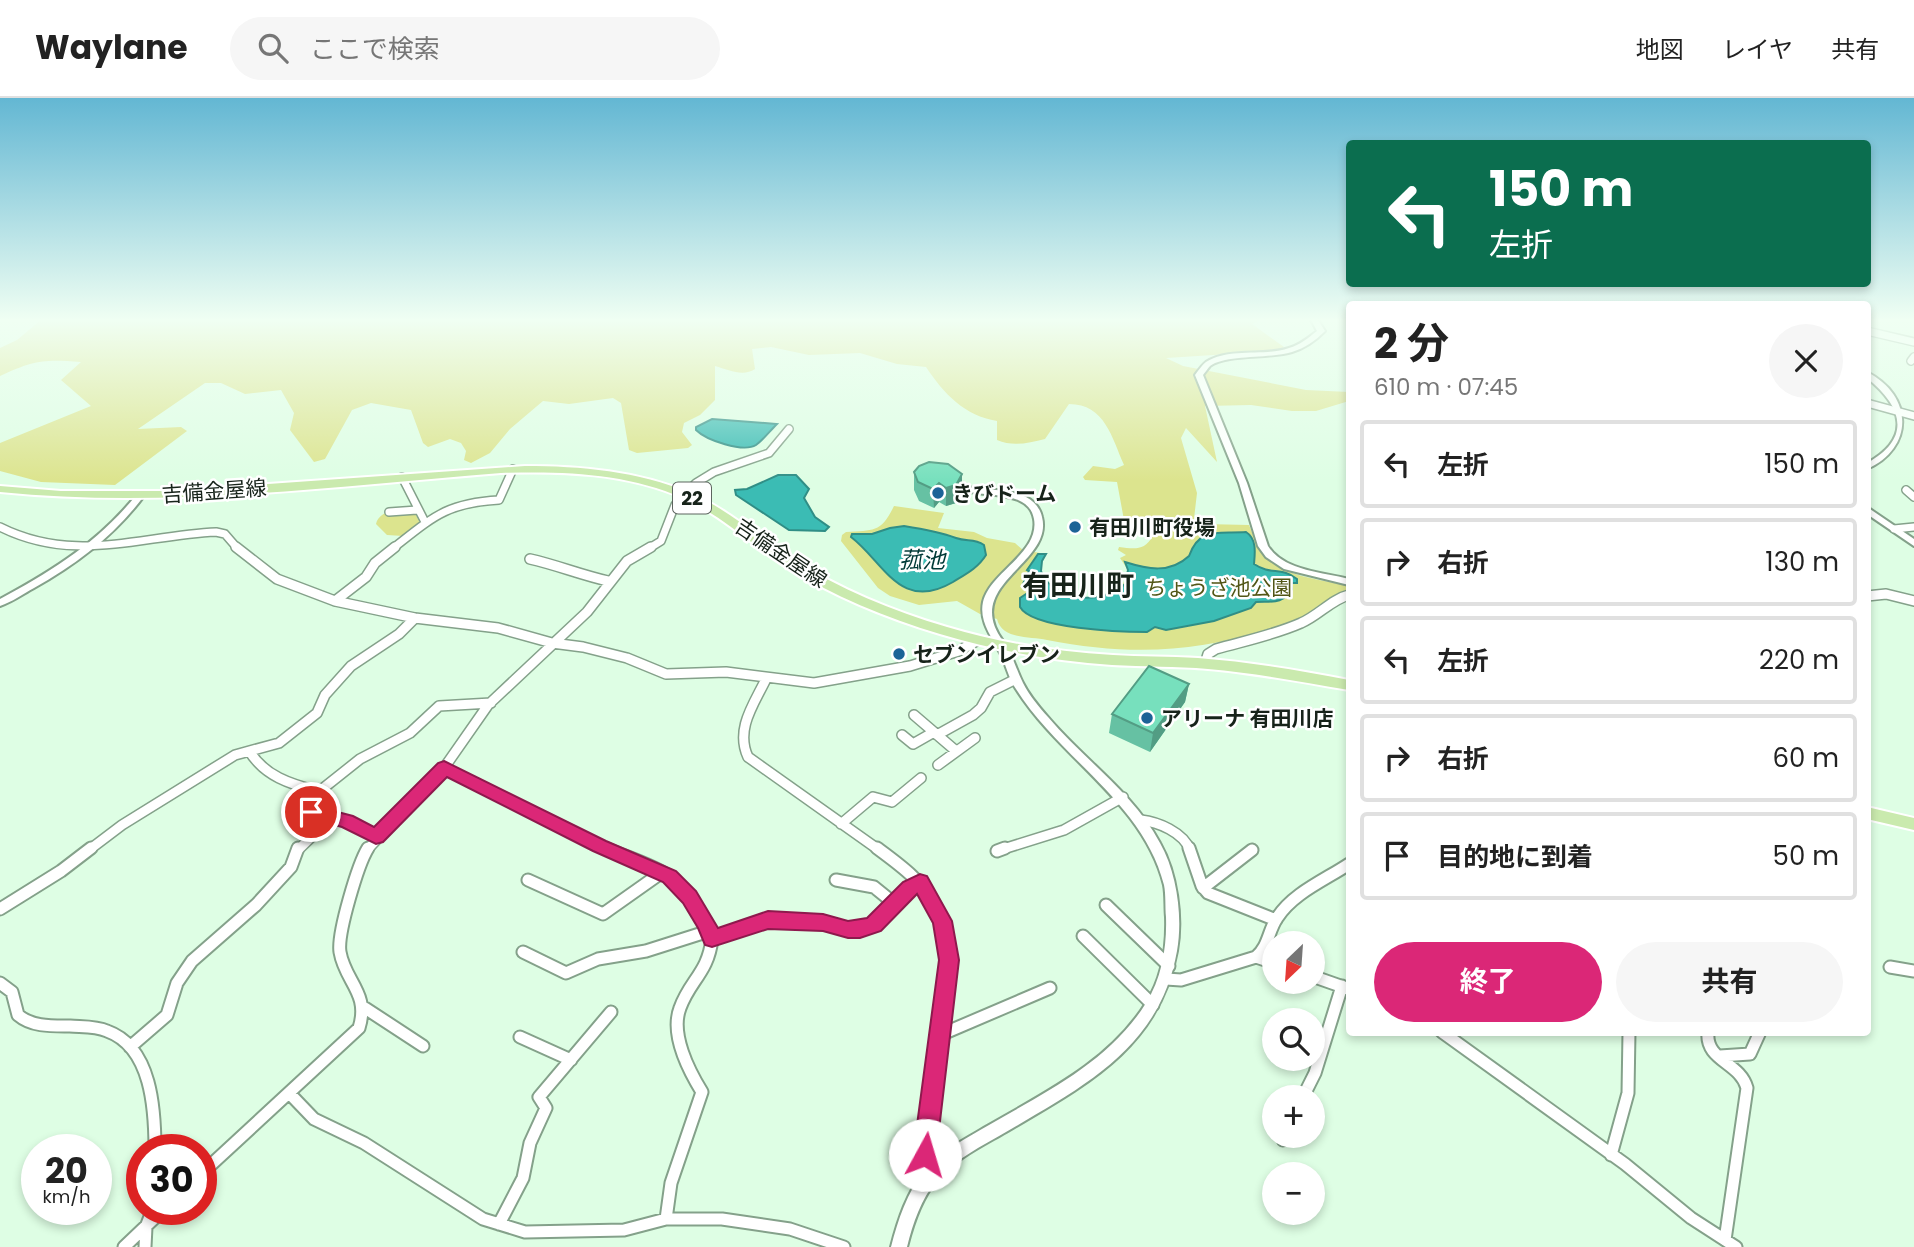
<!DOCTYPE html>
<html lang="ja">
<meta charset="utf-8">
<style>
body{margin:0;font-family:Poppins,"Noto Sans JP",sans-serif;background:#f6f6f6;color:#222;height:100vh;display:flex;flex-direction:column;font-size:26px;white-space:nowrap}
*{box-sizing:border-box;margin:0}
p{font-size:23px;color:#767676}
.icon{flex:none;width:38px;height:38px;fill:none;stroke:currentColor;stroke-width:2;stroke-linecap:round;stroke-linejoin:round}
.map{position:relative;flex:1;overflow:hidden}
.drawer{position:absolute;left:1346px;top:203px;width:525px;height:735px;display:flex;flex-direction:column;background:#fff;border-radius:7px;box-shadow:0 4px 10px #0003}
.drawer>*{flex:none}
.top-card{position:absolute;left:1346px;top:42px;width:525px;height:147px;border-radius:7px;box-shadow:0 4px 10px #0003;background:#0b6e4f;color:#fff;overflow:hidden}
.needle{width:46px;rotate:205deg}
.controls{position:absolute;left:1262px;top:833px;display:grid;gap:14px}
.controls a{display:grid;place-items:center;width:63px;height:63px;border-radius:50%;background:#fff;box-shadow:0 4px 10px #0003;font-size:35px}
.speed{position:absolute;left:21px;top:1036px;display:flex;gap:14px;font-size:35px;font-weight:700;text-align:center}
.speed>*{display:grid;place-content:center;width:91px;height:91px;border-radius:50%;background:#fff;box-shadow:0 4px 10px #0003;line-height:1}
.speed small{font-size:18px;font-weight:400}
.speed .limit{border:10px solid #d22;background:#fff;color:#111}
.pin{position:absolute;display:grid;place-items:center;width:60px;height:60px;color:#fff;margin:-30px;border:4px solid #fff;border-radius:50%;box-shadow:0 2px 7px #0007}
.me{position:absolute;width:77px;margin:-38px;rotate:6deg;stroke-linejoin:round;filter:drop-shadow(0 0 5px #0008)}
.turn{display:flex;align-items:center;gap:24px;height:147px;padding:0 28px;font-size:32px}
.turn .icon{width:91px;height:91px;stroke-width:2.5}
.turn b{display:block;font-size:49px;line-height:60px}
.round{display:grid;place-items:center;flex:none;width:74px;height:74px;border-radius:37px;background:#f6f6f6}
.head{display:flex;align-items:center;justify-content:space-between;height:119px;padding:0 28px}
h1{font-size:42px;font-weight:700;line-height:52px}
.primary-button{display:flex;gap:14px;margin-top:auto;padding:14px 28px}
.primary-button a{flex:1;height:80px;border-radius:42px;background:#db2777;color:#fff;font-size:28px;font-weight:700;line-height:80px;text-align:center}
.primary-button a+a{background:#f6f6f6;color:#222}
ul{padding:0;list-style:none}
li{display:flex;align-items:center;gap:21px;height:88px;margin:0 14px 10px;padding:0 14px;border:4px solid #e0e0e0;border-radius:7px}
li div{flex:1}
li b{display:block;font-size:26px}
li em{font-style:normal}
header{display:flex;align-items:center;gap:42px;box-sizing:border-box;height:98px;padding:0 35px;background:#fff;border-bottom:2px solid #e0e0e0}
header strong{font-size:33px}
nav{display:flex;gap:38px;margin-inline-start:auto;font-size:24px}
.search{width:490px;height:63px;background:#f6f6f6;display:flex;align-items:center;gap:18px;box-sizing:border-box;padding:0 24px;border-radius:38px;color:#767676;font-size:26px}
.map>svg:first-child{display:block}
.green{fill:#dce48e}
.water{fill:#3bbcb4;stroke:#308e86;stroke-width:2}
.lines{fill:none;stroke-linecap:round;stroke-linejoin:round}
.minor-far2-casing{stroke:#84a18a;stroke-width:10}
.minor-far1-casing{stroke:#84a18a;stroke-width:12}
.minor-casing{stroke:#84a18a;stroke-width:15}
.tertiary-casing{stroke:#84a18a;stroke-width:4}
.primary-casing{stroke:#fff;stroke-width:4}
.minor-far2{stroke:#fff;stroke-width:7}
.minor-far1{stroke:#fff;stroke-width:9}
.minor{stroke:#fff;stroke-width:11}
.tertiary{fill:#fff;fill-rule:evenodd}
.primary{fill:#caeaae;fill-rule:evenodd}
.wall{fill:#66c1a3}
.shaded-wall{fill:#539d84}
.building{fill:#77e0bd;stroke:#539d84;stroke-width:2}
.route{fill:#db2777;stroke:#8e194d;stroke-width:2}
.poi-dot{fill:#1c6397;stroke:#fff;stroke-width:2.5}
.labels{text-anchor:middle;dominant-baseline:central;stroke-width:5;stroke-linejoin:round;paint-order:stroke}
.shield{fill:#fff;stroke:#5d655f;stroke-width:2}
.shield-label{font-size:19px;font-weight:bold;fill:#17231a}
.street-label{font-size:21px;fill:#17231a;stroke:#fff}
.poi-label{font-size:21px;font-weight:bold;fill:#17231a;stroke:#fff;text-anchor:start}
.park-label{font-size:21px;fill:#525616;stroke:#fff}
.water-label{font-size:23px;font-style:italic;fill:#003a37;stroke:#fff}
.district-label{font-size:28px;font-weight:bold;fill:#17231a;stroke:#fff}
</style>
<header>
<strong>Waylane</strong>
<div class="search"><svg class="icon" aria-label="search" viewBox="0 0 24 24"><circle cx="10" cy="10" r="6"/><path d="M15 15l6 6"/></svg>ここで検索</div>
<nav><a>地図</a><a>レイヤ</a><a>共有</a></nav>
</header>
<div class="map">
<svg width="1914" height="1149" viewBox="0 0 1914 1149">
<rect width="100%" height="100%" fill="#defee4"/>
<path class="green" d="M41 222H1260L1252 226 1284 249 1276 253 1166 260 1183 268 1306 292 1349 294V303L1316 313H1292L1251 307 1205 308 1217 364 1186 330 1181 340 1197 395 1193 429 1204 426 1249 427C1253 436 1256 446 1261 453 1278 479 1321 481 1349 488V494C1331 495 1317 515 1299 522 1290 527 1278 528 1268 531 1192 556 1125 557 1047 542 1030 538 1002 542 997 521L980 516 957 503 919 507 890 498 878 490 841 443 842 437 846 434C874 432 881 435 894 408L944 415 938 430 974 434 987 440 1015 445 1023 452 1046 456 1040 467C1044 503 1099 508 1122 489L1128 472 1120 460 1126 457 1118 452 1119 449C1135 451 1144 453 1153 438L1150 432 1124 422 1117 384 1085 382 1083 379 1093 368 1115 371 1124 367C1112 340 1105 306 1069 306L1045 341C1029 345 1013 349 997 342V323C965 318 944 296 926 269L897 266 860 255 809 257 771 249 752 251 755 271C743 279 729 272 715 268V302L700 317 684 325 682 334 692 347 688 350 637 355 629 352 621 305 613 300 569 306 543 303 510 331 490 355 471 365 464 362 466 353 461 345 450 341 428 349 423 345 411 312 371 305 352 312 325 361 314 364 290 332 294 315 281 292 245 296 221 285H205L138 331 181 329 187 333 115 387 41 384 0 373V345L91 308 61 282 81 264C44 261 34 262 0 278V250L17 242Z
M413 411 420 425 403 438 387 437 376 426C380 411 399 412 413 411Z"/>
<path class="water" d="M712 321 777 326C770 333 763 342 756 347 743 355 706 342 696 332V329Z
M778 377H796L809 391 804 400 815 419 829 429 825 433 789 432 736 397 735 392 747 391Z
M904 428C923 431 940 434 956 440 967 444 974 440 984 447L986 457C978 470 966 476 953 484 900 515 884 464 851 439L852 436H872L890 430Z
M1246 434C1257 441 1255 455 1254 466 1272 478 1280 468 1297 481V485H1291L1292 491C1283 507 1270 503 1256 504L1251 510 1214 523 1166 532 1155 529 1147 534C1122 534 1032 531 1020 509V500L1029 494 1023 486 1029 473 1027 472 1038 456H1046L1042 463 1041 473C1053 505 1103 507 1125 486L1128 472 1125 464C1147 471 1170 476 1189 458 1200 428 1218 436 1246 434Z"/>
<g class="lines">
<g class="minor-far2-casing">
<path id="minor-far2" d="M1867 233 1914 244
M1911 263 1914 259
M1867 305 1914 318
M402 379 425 424
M1906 392 1914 399
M389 414 417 412
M0 429C74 466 138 438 216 434L225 436 238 451
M1894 431 1914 429
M392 451C433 419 446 405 499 402L513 371
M648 451 661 443 675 407 696 385 714 374 769 355 789 331"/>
</g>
<g class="minor-far1-casing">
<path id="minor-far1" d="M236 449 277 481 335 503 415 520 498 530 552 545 583 549 627 560 666 576 726 574 814 585 910 568 959 553 978 542
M530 461C557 467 581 477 608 483
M1867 498 1886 496 1914 503
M335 503 366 479 375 465 395 449
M1205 566 1208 556 1216 551C1244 543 1274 537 1301 525 1318 518 1332 501 1349 497
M766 581C754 606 735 631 748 659L879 752
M914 617 956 653
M902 637 913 646 934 634
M937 637 973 617 981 610 990 594 1014 582
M250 654C265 678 290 686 317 693L311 714 347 723 376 738
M938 667 975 640
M444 670 609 752
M316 696 360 661 410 635 439 608 491 605
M1141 722C1158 724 1183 734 1190 752
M841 726 873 699 892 704 921 680
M89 752 122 727 235 657 279 645 317 615 325 597 351 568 399 536 415 520
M298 752 331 720
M367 752 444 670 488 607 587 514 627 463 651 449
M1000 752 1064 732 1123 699"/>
</g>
<g class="minor-casing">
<path id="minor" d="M605 750C625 759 652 766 670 779 689 793 704 819 712 841L768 822 823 824 848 831H860L874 827 910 790 920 784
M877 750C900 767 924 784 937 811 958 856 943 909 937 955 932 989 927 1023 925 1057L931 1077
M1189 750 1202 788 1208 795 1276 822
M997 753 1005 750
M528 782 603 816 661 775
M836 782 874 789 895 806
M1203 790 1252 752
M1106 807 1169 868
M0 811 61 773 91 750
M1083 838 1153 907
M523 854 566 875 598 861 646 853 709 833
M1256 859 1274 865
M1890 869 1914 873
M1312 878 1349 891
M1166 881 1181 882 1256 859C1269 848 1268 833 1277 820 1293 795 1325 782 1349 766
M0 885 12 894 18 917C32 929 52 928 70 928 82 929 96 928 107 933 152 949 155 1012 155 1052
M365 910 423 948
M1442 934 1625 1066 1691 1120 1736 1149
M1708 934C1705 963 1740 964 1747 990L1725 1142
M940 937 1050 890
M520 939 571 962
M130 949 167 917 177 885 192 863 256 807 291 769 298 750
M1720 958 1750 956 1760 934
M290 996 314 1021 364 1045 483 1121 525 1134 624 1132 666 1121H722L790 1131 844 1149
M1303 999 1315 975 1342 888
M1283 1042 1285 1038
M1611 1057 1628 995 1629 934
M201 1076 359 930C370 895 345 884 340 854 337 836 358 766 368 750
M666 1121 671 1085 702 994C689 973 670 936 680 910 690 882 708 875 712 841
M499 1126 523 1080 530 1045 546 1010 539 999 611 914
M124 1149 164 1111
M145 1149 146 1129 153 1111"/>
</g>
<g class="tertiary-casing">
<path id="tertiary" d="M1311 222H1318L1325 233C1315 243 1305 250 1292 254 1270 261 1226 256 1210 268 1209 269 1203 277 1203 277L1247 385 1268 448C1284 473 1322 474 1349 481V487L1284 471 1266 459 1258 448 1239 385 1195 277C1198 273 1202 267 1206 264 1230 249 1263 259 1289 250 1300 247 1308 240 1317 233Z
M1867 274C1914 298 1914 350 1867 371V365C1912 340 1903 309 1867 280Z
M974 389C991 392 1010 392 1026 399 1034 403 1040 410 1042 419 1054 466 961 486 1003 543 1012 555 1016 571 1023 585 1029 597 1039 609 1048 619 1084 662 1133 694 1160 745 1177 775 1183 819 1177 853 1160 950 1084 988 1006 1034 982 1048 955 1061 937 1082 921 1101 913 1125 907 1149H891C898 1122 907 1094 925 1072 942 1052 967 1040 989 1027 1046 994 1110 963 1146 905 1162 880 1167 848 1166 819 1165 809 1166 797 1164 787 1143 704 1060 661 1016 591 1008 580 1006 565 999 553 991 538 979 523 983 504 990 474 1040 455 1034 421 1032 411 1027 406 1018 402 1003 396 986 397 971 394V390Z
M140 395 144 398C115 437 77 466 34 490 23 496 12 504 0 508V501C52 473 100 443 137 396Z
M1867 409 1914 441V448L1867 416Z"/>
</g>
<g class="primary-casing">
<path id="primary" d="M525 368C581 368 638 373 690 395 728 411 758 439 792 461 840 491 892 513 947 529 1001 545 1057 554 1113 557 1141 559 1169 558 1198 560 1249 564 1299 572 1349 582V592C1302 584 1255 575 1208 571 1176 568 1144 569 1112 567 1054 563 996 553 940 536 886 520 833 498 785 468 751 446 721 417 683 400 626 375 563 373 501 375 335 388 166 411 0 394V388L61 393H170Z
M1867 709 1914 720V732L1867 721Z"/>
</g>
<use href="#minor-far2" class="minor-far2"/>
<use href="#minor-far1" class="minor-far1"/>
<use href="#minor" class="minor"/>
<use href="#tertiary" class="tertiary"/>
<use href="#primary" class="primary"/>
</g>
<path class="wall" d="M914 374 962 376V395L956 405 946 408 939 404 934 410 919 403 914 392Z
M1189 586 1185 604 1150 654 1109 635 1112 616Z"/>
<path class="shaded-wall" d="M962 376V395L956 405 946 408V390Z
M939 385V404L934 410 933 391Z
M1189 586 1185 604 1150 654 1153 635Z"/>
<path class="building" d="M929 364 948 366 962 376 956 387 946 390 939 385 933 391 918 384 914 374 919 368Z
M1149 568 1189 586 1153 635 1112 616Z"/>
<linearGradient id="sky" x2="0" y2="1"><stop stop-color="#63b7d3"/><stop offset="0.58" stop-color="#f0fff3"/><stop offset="1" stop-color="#f0fff3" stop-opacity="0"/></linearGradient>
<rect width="1914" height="383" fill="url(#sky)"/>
<path class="route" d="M444 663 606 743 676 773 696 793 718 830 768 813 823 816 848 823 867 820 903 784 920 776 927 778 952 823 959 862 936 1057 933 1065 925 1069 917 1065 913 1057 939 862 933 825 917 796 881 833 860 840H848L823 833 768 831 712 849 705 847 698 830 683 805 663 784 593 753 447 679 383 744 376 746 342 729 305 719 302 714 305 709 311 707 353 718 374 729 438 665Z"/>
<g class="poi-dot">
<circle cx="938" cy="395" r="7"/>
<circle cx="1075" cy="429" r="7"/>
<circle cx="899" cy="556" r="7"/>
<circle cx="1147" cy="620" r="7"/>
</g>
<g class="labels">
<rect class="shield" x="673" y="384.5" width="38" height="31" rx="5"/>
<g class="shield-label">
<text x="692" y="400">22</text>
</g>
<g class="street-label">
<text transform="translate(214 393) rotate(-4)">吉備金屋線</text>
<text transform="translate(781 455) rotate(34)">吉備金屋線</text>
</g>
<g class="poi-label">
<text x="952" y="395">きびドーム</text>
<text x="1089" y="429">有田川町役場</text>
<text x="913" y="556">セブンイレブン</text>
<text x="1161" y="620">アリーナ 有田川店</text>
</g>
<g class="park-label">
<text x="1219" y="489">ちょうざ池公園</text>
</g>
<g class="water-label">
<text x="922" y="462">菰池</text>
</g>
<g class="district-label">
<text x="1078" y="487">有田川町</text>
</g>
</g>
</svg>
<div class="controls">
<a><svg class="needle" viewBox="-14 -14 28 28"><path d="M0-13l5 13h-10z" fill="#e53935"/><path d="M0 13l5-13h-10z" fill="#767676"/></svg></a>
<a><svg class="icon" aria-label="search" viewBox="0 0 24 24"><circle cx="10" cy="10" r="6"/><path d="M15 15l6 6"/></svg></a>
<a>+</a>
<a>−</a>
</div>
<div class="speed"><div>20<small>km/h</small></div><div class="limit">30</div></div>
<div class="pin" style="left:311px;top:714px;background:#d93025"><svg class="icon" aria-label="arrive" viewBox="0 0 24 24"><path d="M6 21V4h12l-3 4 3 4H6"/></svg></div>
<svg class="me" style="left:925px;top:1057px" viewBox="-20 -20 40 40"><circle r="19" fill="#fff"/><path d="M0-13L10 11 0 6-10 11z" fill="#db2777"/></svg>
<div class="top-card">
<div class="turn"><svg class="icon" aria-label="left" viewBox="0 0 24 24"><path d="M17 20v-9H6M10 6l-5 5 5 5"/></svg><div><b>150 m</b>左折</div></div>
</div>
<section class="drawer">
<div class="head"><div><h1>2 分</h1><p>610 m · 07:45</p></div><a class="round"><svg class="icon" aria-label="close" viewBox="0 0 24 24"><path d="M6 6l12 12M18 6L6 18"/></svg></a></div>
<ul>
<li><svg class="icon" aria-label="left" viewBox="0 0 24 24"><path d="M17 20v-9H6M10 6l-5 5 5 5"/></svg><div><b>左折</b></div><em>150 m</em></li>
<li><svg class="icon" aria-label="right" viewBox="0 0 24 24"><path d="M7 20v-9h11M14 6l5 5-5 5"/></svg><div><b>右折</b></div><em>130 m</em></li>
<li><svg class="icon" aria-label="left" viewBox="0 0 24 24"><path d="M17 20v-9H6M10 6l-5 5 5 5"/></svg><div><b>左折</b></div><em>220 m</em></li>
<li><svg class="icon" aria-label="right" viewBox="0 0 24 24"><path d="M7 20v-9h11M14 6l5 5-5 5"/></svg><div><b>右折</b></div><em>60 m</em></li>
<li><svg class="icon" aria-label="arrive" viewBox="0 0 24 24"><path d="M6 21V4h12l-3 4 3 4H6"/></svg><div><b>目的地に到着</b></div><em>50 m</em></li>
</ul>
<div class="primary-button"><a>終了</a><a>共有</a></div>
</section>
</div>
